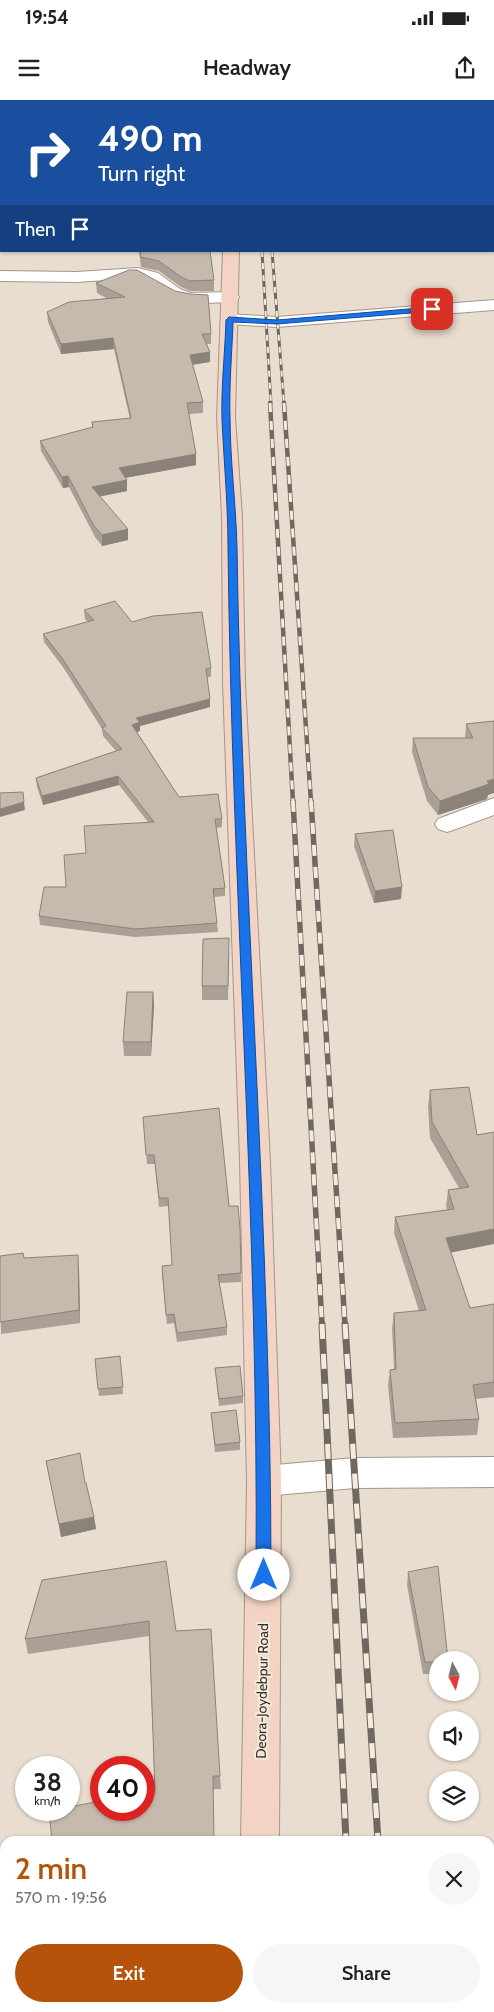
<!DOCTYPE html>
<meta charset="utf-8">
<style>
body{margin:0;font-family:Cabin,sans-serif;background:#f6f6f6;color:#202124;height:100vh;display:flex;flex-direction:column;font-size:19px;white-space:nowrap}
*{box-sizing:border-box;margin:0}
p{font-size:16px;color:#757577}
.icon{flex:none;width:28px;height:28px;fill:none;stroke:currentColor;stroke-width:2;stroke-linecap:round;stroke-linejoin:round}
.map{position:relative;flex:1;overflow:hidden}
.sheet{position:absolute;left:0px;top:1736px;width:495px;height:176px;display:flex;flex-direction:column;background:#fff;border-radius:15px 15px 0 0;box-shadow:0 1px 4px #0004}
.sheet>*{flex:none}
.hud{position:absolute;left:0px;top:0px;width:495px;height:152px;box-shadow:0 1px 4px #0004;background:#1a4fa0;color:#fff;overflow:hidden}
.needle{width:32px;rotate:173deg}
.tools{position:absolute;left:429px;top:1551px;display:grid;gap:10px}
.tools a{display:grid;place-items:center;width:50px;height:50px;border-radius:50%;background:#fff;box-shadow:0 1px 4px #0004;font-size:25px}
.speed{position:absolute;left:15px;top:1656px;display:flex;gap:10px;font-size:25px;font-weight:700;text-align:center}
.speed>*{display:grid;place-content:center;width:65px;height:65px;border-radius:50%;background:#fff;box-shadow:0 1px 4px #0004;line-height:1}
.speed small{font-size:12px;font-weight:400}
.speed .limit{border:8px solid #d22;background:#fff;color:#111}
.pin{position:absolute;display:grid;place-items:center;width:42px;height:42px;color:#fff;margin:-21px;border-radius:10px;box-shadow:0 2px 8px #0006}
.me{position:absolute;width:55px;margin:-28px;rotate:0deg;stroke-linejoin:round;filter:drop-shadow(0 0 4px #0008)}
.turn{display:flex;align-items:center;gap:18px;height:105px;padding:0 15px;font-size:22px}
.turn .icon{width:65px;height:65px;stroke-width:2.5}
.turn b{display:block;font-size:35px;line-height:42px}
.then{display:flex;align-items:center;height:48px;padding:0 15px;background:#0003;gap:10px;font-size:19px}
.round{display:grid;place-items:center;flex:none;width:52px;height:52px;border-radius:26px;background:#f6f6f6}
.overview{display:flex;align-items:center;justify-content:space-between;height:85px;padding:0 15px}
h1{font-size:30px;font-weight:600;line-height:38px;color:#b45309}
.button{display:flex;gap:10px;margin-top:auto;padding:10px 15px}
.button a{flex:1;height:58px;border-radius:30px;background:#b45309;color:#fff;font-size:20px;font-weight:600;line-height:58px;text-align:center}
.button a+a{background:#f6f6f6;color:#202124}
.status{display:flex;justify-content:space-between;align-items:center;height:35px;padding:0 25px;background:#fff;direction:ltr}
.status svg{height:14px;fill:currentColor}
header{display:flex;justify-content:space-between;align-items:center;height:65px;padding:0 15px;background:#fff;font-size:22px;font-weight:600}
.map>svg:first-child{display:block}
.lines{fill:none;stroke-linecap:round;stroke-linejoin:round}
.street-casing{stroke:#a3978b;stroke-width:2}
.secondary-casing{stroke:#a3978b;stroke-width:2}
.street{fill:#fff;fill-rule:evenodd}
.secondary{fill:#f2d3c4;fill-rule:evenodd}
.rail-far3-casing{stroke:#6e6860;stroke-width:3}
.rail-far2-casing{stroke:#6e6860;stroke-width:4.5}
.rail-far1-casing{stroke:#6e6860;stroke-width:5.5}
.rail-casing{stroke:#6e6860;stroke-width:7}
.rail-far3{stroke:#f6eadd;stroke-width:2;stroke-dasharray:6;stroke-linecap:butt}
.rail-far2{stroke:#f6eadd;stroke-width:3;stroke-dasharray:9;stroke-linecap:butt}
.rail-far1{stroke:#f6eadd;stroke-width:4;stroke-dasharray:11;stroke-linecap:butt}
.rail{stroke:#f6eadd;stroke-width:5;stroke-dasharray:15;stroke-linecap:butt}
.wall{fill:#aaa095}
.shaded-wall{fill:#8b8279}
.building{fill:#c6baad;stroke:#8b8279}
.route{fill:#1a73e8;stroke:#114b97}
.labels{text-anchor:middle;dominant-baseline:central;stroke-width:4;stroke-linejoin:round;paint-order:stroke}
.street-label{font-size:14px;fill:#35312c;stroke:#f6eadd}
</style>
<div class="status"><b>19:54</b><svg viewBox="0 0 49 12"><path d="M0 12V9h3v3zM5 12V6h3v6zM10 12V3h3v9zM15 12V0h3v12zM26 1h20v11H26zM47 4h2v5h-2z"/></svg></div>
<header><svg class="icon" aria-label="menu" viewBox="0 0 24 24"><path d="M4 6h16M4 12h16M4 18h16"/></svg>Headway<svg class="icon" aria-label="share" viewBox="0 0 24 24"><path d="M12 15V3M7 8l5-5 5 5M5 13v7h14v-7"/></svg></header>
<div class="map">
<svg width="494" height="1912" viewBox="0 0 494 1912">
<rect width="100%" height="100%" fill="#e9ddd0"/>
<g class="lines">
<g class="street-casing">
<path id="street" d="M138 168 158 173 180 189 190 193 231 192 237 193 239 197 237 201 231 202C211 202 187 207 168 196 157 190 151 181 138 178L76 182 0 181V171L76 172Z
M494 200V210L277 227 229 224 223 223 221 219 223 215 229 214 277 217Z
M494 698V715L456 729 447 732 438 729 435 724 438 719Z
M494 1357V1387L355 1388 264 1396 252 1392 247 1381 252 1370 264 1366 355 1358Z"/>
</g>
<g class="secondary-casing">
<path id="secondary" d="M222 0H236V1H222Z
M223 151H239L235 317 242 417 245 583 270 1061 281 1381 279 1741H241L247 1381 240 1061 223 583 222 417 217 317Z
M237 1908H278L279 1912H237Z"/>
</g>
<use href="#street" class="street"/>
<use href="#secondary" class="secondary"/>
<g class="rail-far3-casing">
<path id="rail-far3" d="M262 151 271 304
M272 151 284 304"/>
</g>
<g class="rail-far2-casing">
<path id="rail-far2" d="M270 303 293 702
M284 303 311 702"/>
</g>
<g class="rail-far1-casing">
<path id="rail-far1" d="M293 701 322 1225
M311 701 345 1225"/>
</g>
<g class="rail-casing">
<path id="rail" d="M322 1224 346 1741
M345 1224 378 1741
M353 1908V1912
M388 1908V1912"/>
</g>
<use href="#rail-far3" class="rail-far3"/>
<use href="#rail-far2" class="rail-far2"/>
<use href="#rail-far1" class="rail-far1"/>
<use href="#rail" class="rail"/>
</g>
<path class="wall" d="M139 151H210L214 180V191H190L181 187 159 171 141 167Z
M96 183 211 234V244H207L210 262 192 265 203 302V313L189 314 196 365 125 378 127 380V391L100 396 128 440 102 446 95 437 69 387 63 388 41 351 40 341 92 328V322L130 319 114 249 61 254 48 222 47 212 108 199 97 193Z
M84 510 132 522 211 568V577H207L210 607 140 626V631L137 632 179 697 222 719V727L216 728 225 788V796L214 797 217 823 218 832 135 837 40 825 39 816 66 787 86 753 148 722 119 685 43 705 37 687 36 678 116 651 103 636 102 629 63 567 44 542 43 534 88 522 85 519Z
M494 621 487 699 438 715 427 701 412 652 413 638H465L466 624Z
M355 734 401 799 374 803 354 746Z
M229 853 228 900H202V886Z
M153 892 154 906 151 956H124L123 942Z
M430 990 477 1035 494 1032 451 1153 470 1208 494 1204V1297L476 1299 479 1319 477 1335 393 1338 388 1285 390 1270 394 1269 392 1228 394 1213 419 1211 394 1133 395 1117 447 1110 446 1106 448 1090 459 1088 430 1038 428 1007Z
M143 1017 229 1106 240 1129 241 1182 219 1183 227 1227V1235L177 1242 174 1223 167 1224 162 1175 172 1165 169 1106 159 1107 155 1064H147Z
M0 1156 24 1158 79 1167 80 1223 1 1234Z
M120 1256 123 1294 99 1296 95 1259Z
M215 1268 243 1296V1303L219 1306Z
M211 1313 240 1342V1350L215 1352Z
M46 1361 85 1383 94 1417 96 1429 61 1437Z
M408 1472 438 1560V1574H423L407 1485Z
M42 1480 176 1531 220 1676 221 1689 155 1691 149 1536 28 1554 25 1539Z
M5 1804V1903L0 1904V1805Z"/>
<path class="shaded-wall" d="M113 238 114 249 61 254V244Z
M210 252V262L190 265V255Z
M196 354V365L119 379V368Z
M68 376 69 387 63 388 62 377Z
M127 380V391L93 398 92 387Z
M128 429V440L102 446V435Z
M210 599V607L140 626V631L133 634 132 625 136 618Z
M118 676 119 685 43 705 42 696Z
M494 679V693L488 695 487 699 438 715 440 701 487 681Z
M24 702 25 710 0 717V709Z
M402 787 401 799 374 803 375 791Z
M153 892 154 906 151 956V942Z
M494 1129V1144L444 1154 446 1138Z
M78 1155 79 1167 80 1223 79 1210Z
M94 1417 96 1429 61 1437 59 1424Z"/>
<path class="building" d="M140 151H210L214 180 190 181 181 177 159 161 141 157Z
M129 170H137L175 191 190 194 208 195 211 234H202L210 252 190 255 203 302 187 303 196 354 119 368 127 380 92 387 128 429 102 435 94 426 68 376 62 377 40 341 93 327 92 322 131 318 113 238 61 244 47 212 69 202 125 197 96 183Z
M115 501 132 522 153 516 202 512 211 568 206 569 210 599 136 618 140 622 132 625 179 697 218 694 222 719H215L225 788 213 789 217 823 135 829 39 816 44 787H66L64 755 86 753 84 726 154 722 118 676 42 696 36 678 122 649 102 628 106 626 62 558 43 534 94 520 84 510Z
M494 621V679L487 681 489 684 440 701 428 687 413 638H473L466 624Z
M23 692 24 702 0 709V693Z
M393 730 402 787 375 791 355 734Z
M229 838 228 886H202L203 839Z
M127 892H153L151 942H123Z
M469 987 477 1035 494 1032V1129L446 1138 470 1208 494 1204V1282L473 1285 479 1319 395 1323 390 1270 396 1269 394 1213 426 1210 395 1117 454 1109 448 1090 469 1087 432 1022 430 990Z
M219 1008 229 1106H238L240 1129 241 1173 218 1175 227 1227 177 1233 174 1214 166 1215 162 1166 172 1165 168 1098H159L154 1055H146L143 1017Z
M23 1153 24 1158 78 1155 79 1210 0 1222V1156Z
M120 1256 123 1287 98 1289 95 1259Z
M240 1266 243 1296 219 1299 215 1268Z
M236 1310 240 1342 215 1345 211 1313Z
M80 1353 85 1383H86L94 1417 59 1424 46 1361Z
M166 1461 176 1531 211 1529 220 1676H213L214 1741H52L49 1711 55 1710H69V1707L101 1701V1710H144V1693L155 1691 149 1521 25 1539 42 1480Z
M438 1466 448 1560H438V1562H425L408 1472Z
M5 1804V1893L0 1894V1805Z
M137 1908H208V1912H137Z"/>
<path class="route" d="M432 207 435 208V211L277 224 233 222C232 253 229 285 230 316 230 360 236 404 237 448 242 791 271 1133 271 1475L269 1480 264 1482 258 1480 256 1475C259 1132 232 790 228 447 228 404 224 363 222 320 221 287 225 253 226 220L229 217 277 220Z"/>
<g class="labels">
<g class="street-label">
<text transform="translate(262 1591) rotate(-89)">Deora-Joydebpur Road</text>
</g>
</g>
</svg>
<div class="tools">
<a><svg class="needle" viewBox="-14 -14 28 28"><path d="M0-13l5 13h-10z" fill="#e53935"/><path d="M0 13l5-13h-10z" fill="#757577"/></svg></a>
<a><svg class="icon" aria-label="sound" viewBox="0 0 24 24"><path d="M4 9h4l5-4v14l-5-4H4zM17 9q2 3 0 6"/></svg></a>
<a><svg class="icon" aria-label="layers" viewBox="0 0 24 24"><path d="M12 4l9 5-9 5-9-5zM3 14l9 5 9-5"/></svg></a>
</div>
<div class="speed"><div>38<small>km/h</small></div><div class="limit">40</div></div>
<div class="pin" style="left:432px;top:209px;background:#d93025"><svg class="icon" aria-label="arrive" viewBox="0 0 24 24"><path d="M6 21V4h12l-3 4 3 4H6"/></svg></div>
<svg class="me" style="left:264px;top:1475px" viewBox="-20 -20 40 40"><circle r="19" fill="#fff"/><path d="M0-13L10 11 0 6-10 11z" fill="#1a73e8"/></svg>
<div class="hud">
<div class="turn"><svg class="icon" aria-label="right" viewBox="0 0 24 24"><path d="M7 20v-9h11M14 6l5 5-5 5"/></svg><div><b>490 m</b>Turn right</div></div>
<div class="then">Then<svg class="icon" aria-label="arrive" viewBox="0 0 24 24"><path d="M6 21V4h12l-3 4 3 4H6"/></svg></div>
</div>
<section class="sheet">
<div class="overview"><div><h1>2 min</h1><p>570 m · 19:56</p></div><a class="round"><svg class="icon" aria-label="close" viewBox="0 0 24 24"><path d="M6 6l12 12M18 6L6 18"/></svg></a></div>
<div class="button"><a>Exit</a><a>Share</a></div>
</section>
</div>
